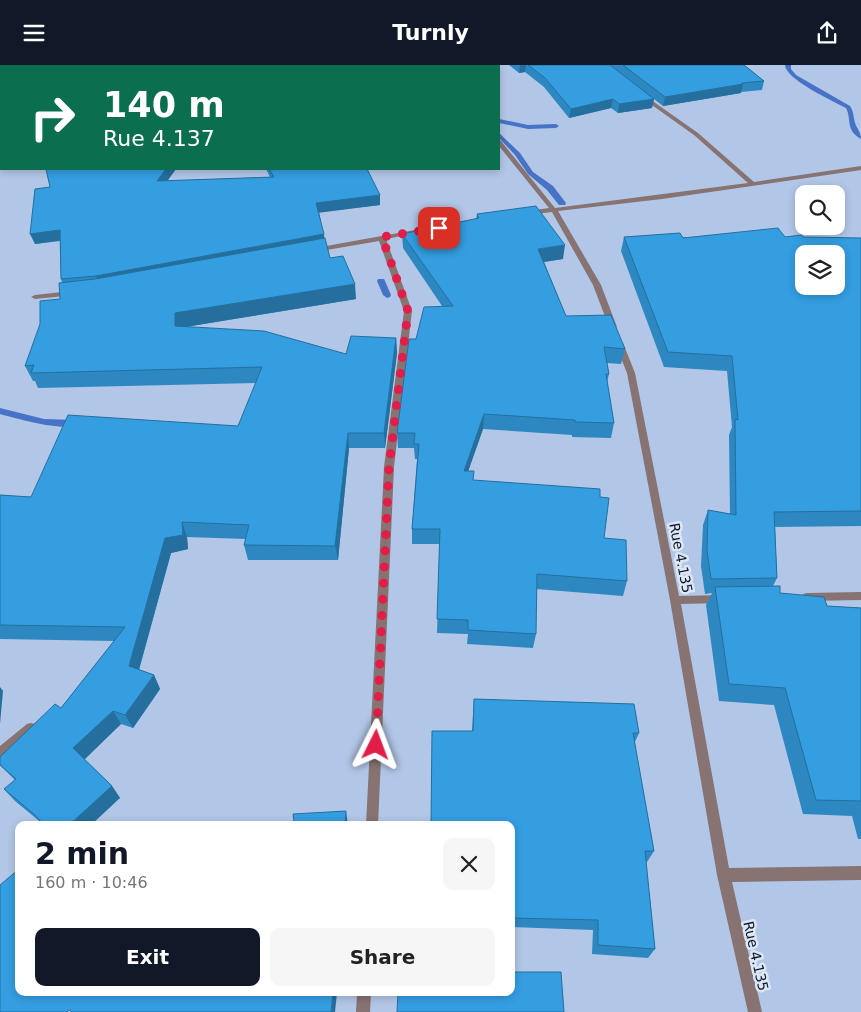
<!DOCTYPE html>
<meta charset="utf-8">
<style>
body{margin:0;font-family:"DejaVu Sans",sans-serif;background:#f6f6f6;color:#222;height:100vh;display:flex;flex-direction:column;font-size:19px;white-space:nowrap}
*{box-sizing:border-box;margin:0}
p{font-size:16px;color:#767676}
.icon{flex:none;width:28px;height:28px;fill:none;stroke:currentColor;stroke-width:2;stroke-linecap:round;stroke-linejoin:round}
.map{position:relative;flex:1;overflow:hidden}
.side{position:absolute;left:15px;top:756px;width:500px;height:175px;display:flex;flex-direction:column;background:#fff;border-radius:10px;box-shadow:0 2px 8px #0003}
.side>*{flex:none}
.banner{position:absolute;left:0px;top:0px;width:500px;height:105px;box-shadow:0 2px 8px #0003;background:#0b6e4f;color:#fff;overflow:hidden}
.buttons{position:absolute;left:795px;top:120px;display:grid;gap:10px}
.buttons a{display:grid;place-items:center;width:50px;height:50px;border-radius:10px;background:#fff;box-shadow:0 2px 8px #0003;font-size:25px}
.pin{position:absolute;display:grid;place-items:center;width:42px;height:42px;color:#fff;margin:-21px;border-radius:10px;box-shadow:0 2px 8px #0006}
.me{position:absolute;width:55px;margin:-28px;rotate:3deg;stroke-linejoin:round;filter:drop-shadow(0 0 4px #0008)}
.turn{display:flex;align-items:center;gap:18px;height:105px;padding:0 20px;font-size:22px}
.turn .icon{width:65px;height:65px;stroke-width:2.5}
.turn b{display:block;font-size:35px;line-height:42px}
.round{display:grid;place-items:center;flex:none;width:52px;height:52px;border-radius:10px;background:#f6f6f6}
.head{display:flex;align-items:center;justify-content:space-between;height:85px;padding:0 20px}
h1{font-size:30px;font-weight:700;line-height:38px;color:#111827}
.primary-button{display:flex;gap:10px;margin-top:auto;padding:10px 20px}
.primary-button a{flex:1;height:58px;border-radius:10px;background:#111827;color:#fff;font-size:20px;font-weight:700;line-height:58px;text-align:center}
.primary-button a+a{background:#f6f6f6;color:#222}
header{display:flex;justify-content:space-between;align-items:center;height:65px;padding:0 20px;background:#111827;color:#fff;font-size:22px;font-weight:700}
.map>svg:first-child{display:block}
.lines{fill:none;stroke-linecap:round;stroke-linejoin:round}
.stream{fill:#4673c5;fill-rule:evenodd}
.minor{fill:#867372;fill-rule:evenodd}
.wall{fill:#2d88c2}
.shaded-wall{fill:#246f9e}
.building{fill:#349ee1;stroke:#246f9e;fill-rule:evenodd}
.route{stroke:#e11d48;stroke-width:9;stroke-dasharray:0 16.2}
.labels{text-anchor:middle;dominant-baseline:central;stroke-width:5;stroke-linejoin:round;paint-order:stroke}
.street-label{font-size:14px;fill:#111824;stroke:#dce6f7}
</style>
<header><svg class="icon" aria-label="menu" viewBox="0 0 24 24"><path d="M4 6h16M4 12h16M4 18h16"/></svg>Turnly<svg class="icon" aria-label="share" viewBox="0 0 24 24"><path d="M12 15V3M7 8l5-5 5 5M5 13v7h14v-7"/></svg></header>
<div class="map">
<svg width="861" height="947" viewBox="0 0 861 947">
<rect width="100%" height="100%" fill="#b2c6e7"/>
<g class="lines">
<path class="stream" d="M785 0H791V4L796 10 850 41C854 47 853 51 855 58 857 64 861 67 861 74 845 65 852 54 846 43 833 36 785 14 785 0Z
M499 54 528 60 556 59 559 61 556 63 528 64 499 58Z
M499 68 520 88 533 107 553 121 566 138 565 140H559L547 125 528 109 515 90 499 73Z
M378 214H384L385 216 391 230 390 232 387 233 383 230 377 216Z
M0 343 44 354 75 355 80 358C69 369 15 353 0 349Z"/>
<path class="minor" d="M396 0H403L404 1H398Z
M644 30 698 68 754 117 861 101V105L662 134 558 146 601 220 617 262 613 264 609 262 593 220 552 147 528 150 525 148 528 146 549 143 499 81V75L501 76 555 143 748 118 694 70 642 33 641 32Z
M415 165 417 166V168L386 174 412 246 394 402 378 760H366L384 402 404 246 379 176 315 187 311 185 315 183Z
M71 226 75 228 74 230 35 234 31 232 35 230Z
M616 276H619L623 278 635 308 679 531 723 530 727 531 728 534 727 537 723 538 681 539 729 803 861 801V815L732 817 762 947H748L717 810 670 535 627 308 615 278Z
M861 527V535L807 536 803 535 802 532 803 529 807 528Z
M31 658 35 659 37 663 35 667 4 693 0 695V681L27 659Z
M357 928H371L370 947H356Z"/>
</g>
<path class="wall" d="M509 0H744L764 16 762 25 741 27V28L663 41 654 34 652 43 618 48 611 43 569 53 544 22 525 7 519 8Z
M46 104H176L167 116 270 112 266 104H367L380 130V140L319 147 324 173 330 193 356 234 185 262 346 289 396 273 397 288 385 383H349L338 495H248L244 480 246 474 187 472 188 484 171 488 139 605 154 610 160 624 133 663 121 659 84 694 112 721 120 733 44 760 15 736 4 724 15 715 0 700V692L61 643 114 576 0 574V430L31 432 238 361 256 318 38 323 35 316H33L25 301 60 234 62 217 61 214 60 176 35 179 50 122Z
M477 149 563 194 544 197 566 251 625 284 621 299 607 298 609 309 607 317 614 358 611 373 572 372V370L483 364 468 406 473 415 604 473 627 516 623 531 536 524V569L533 583 467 579 468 569 437 568 440 479H412V464L417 394H415L414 383H398L397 368 442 241 403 183 402 169 476 154Z
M624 172 861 173V461L775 462 777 513 773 521 780 528 827 541 861 543V774H858L852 751 803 749 774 640 719 636 706 540 712 528 705 529 701 501 703 460 708 445 730 449 729 370 732 362 727 306 664 302 621 186Z
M474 634 639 668 634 679 654 786 647 797H646L655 884 648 893 592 889 593 865 511 862V760L472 666Z"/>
<path class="shaded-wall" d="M520 0H526L525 7 519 8Z
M743 19 741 28 663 41 665 32Z
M613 34 611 43 569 53 571 44Z
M654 34 652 43 618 48 619 39Z
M0 60H1V70H0Z
M166 104H176L160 126 157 116Z
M380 130V140L317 148 316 138Z
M60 165 63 175 35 179 30 169Z
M324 169 325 180 100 221 96 211Z
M565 180 563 194 536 198 538 184Z
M355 219 356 234 179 263 175 261V248Z
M396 273 397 288 385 383 384 368Z
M484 349 483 364 463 421 464 406Z
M348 368 349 383 338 495 335 481Z
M182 457 187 472 188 484 171 488 136 615 129 601 165 473Z
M154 610 160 624 133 663 125 650Z
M0 622 3 626 0 659Z
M113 646 121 659 83 696 73 683Z
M112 721 120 733 91 760H69Z
M346 746 348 760H345Z
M333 928H337L335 947H331Z"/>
<path class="building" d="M0 0 57 1H1V60H0Z
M528 0H610L654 34 619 39 613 34 571 44 545 13Z
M623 0H744L764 16 742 18 743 19 665 32Z
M46 104H166L157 116 274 112 269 104H367L380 130 316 138 324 169 96 211 61 214 60 165 30 169 35 124 50 122Z
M536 141 565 180 538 184 566 251 611 250 625 284 604 282 609 309H606L614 358 575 357V355L484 349 464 406H474L473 415 600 424V432L609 433 604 473 626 475 627 516 537 509 536 569 468 565V555L437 554 440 464H412L419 379H414L415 368H397L409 274H416L424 242 453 241 402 169 479 153 477 149Z
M778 163 785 172 801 170 804 172 861 173V446L774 447 777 513 711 514 707 486 708 445 736 450 735 354 738 355 732 291 668 287 624 172 680 168 683 173ZM804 189H836V221H804Z
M325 173 330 193 343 191 355 219 175 248V261L264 266 346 289 351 271 396 273 384 368H348L335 481 244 480 249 460 182 457 183 470 165 473 129 601 154 610 125 650 113 646 73 683 112 721 69 760H44L35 750 4 724 16 714 0 700V692L55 639 61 643 125 562 0 560V430L31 432 68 350 238 361 262 302 31 308 34 300 25 301 40 259V236L60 234 59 218 95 214Z
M780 521V528L824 532 827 541 861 543V736L816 735 785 623 729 619 715 522Z
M474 634 634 639 639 668H633L654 786H645L655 884 598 880V855L511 853V760H431L432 666H473Z
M346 746 345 760H219L294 757 293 749Z
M19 804V928H333L331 947H72L69 945 67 947H0V820Z
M511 907H561L564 947H397L398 928H511Z"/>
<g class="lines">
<path class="route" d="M376 680 389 402 408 246 382 172 439 163"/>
</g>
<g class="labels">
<g class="street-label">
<text transform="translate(681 493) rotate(79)">Rue 4.135</text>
<text transform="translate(756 891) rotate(77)">Rue 4.135</text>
</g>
</g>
</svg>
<div class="buttons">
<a><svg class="icon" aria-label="search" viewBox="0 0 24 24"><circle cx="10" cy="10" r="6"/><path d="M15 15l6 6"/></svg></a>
<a><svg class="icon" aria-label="layers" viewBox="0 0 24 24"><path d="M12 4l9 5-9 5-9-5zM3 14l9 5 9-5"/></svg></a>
</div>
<div class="pin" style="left:439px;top:163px;background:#d93025"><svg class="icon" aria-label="arrive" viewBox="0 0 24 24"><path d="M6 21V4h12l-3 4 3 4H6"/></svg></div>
<svg class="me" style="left:376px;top:680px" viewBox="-20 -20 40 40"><path d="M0-17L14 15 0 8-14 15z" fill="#e11d48" stroke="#fff" stroke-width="4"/></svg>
<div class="banner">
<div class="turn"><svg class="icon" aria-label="right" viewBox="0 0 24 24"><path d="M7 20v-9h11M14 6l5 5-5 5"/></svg><div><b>140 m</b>Rue 4.137</div></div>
</div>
<section class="side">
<div class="head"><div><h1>2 min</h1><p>160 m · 10:46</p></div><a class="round"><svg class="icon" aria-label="close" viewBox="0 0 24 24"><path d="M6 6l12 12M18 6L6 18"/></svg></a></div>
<div class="primary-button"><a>Exit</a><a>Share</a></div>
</section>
</div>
